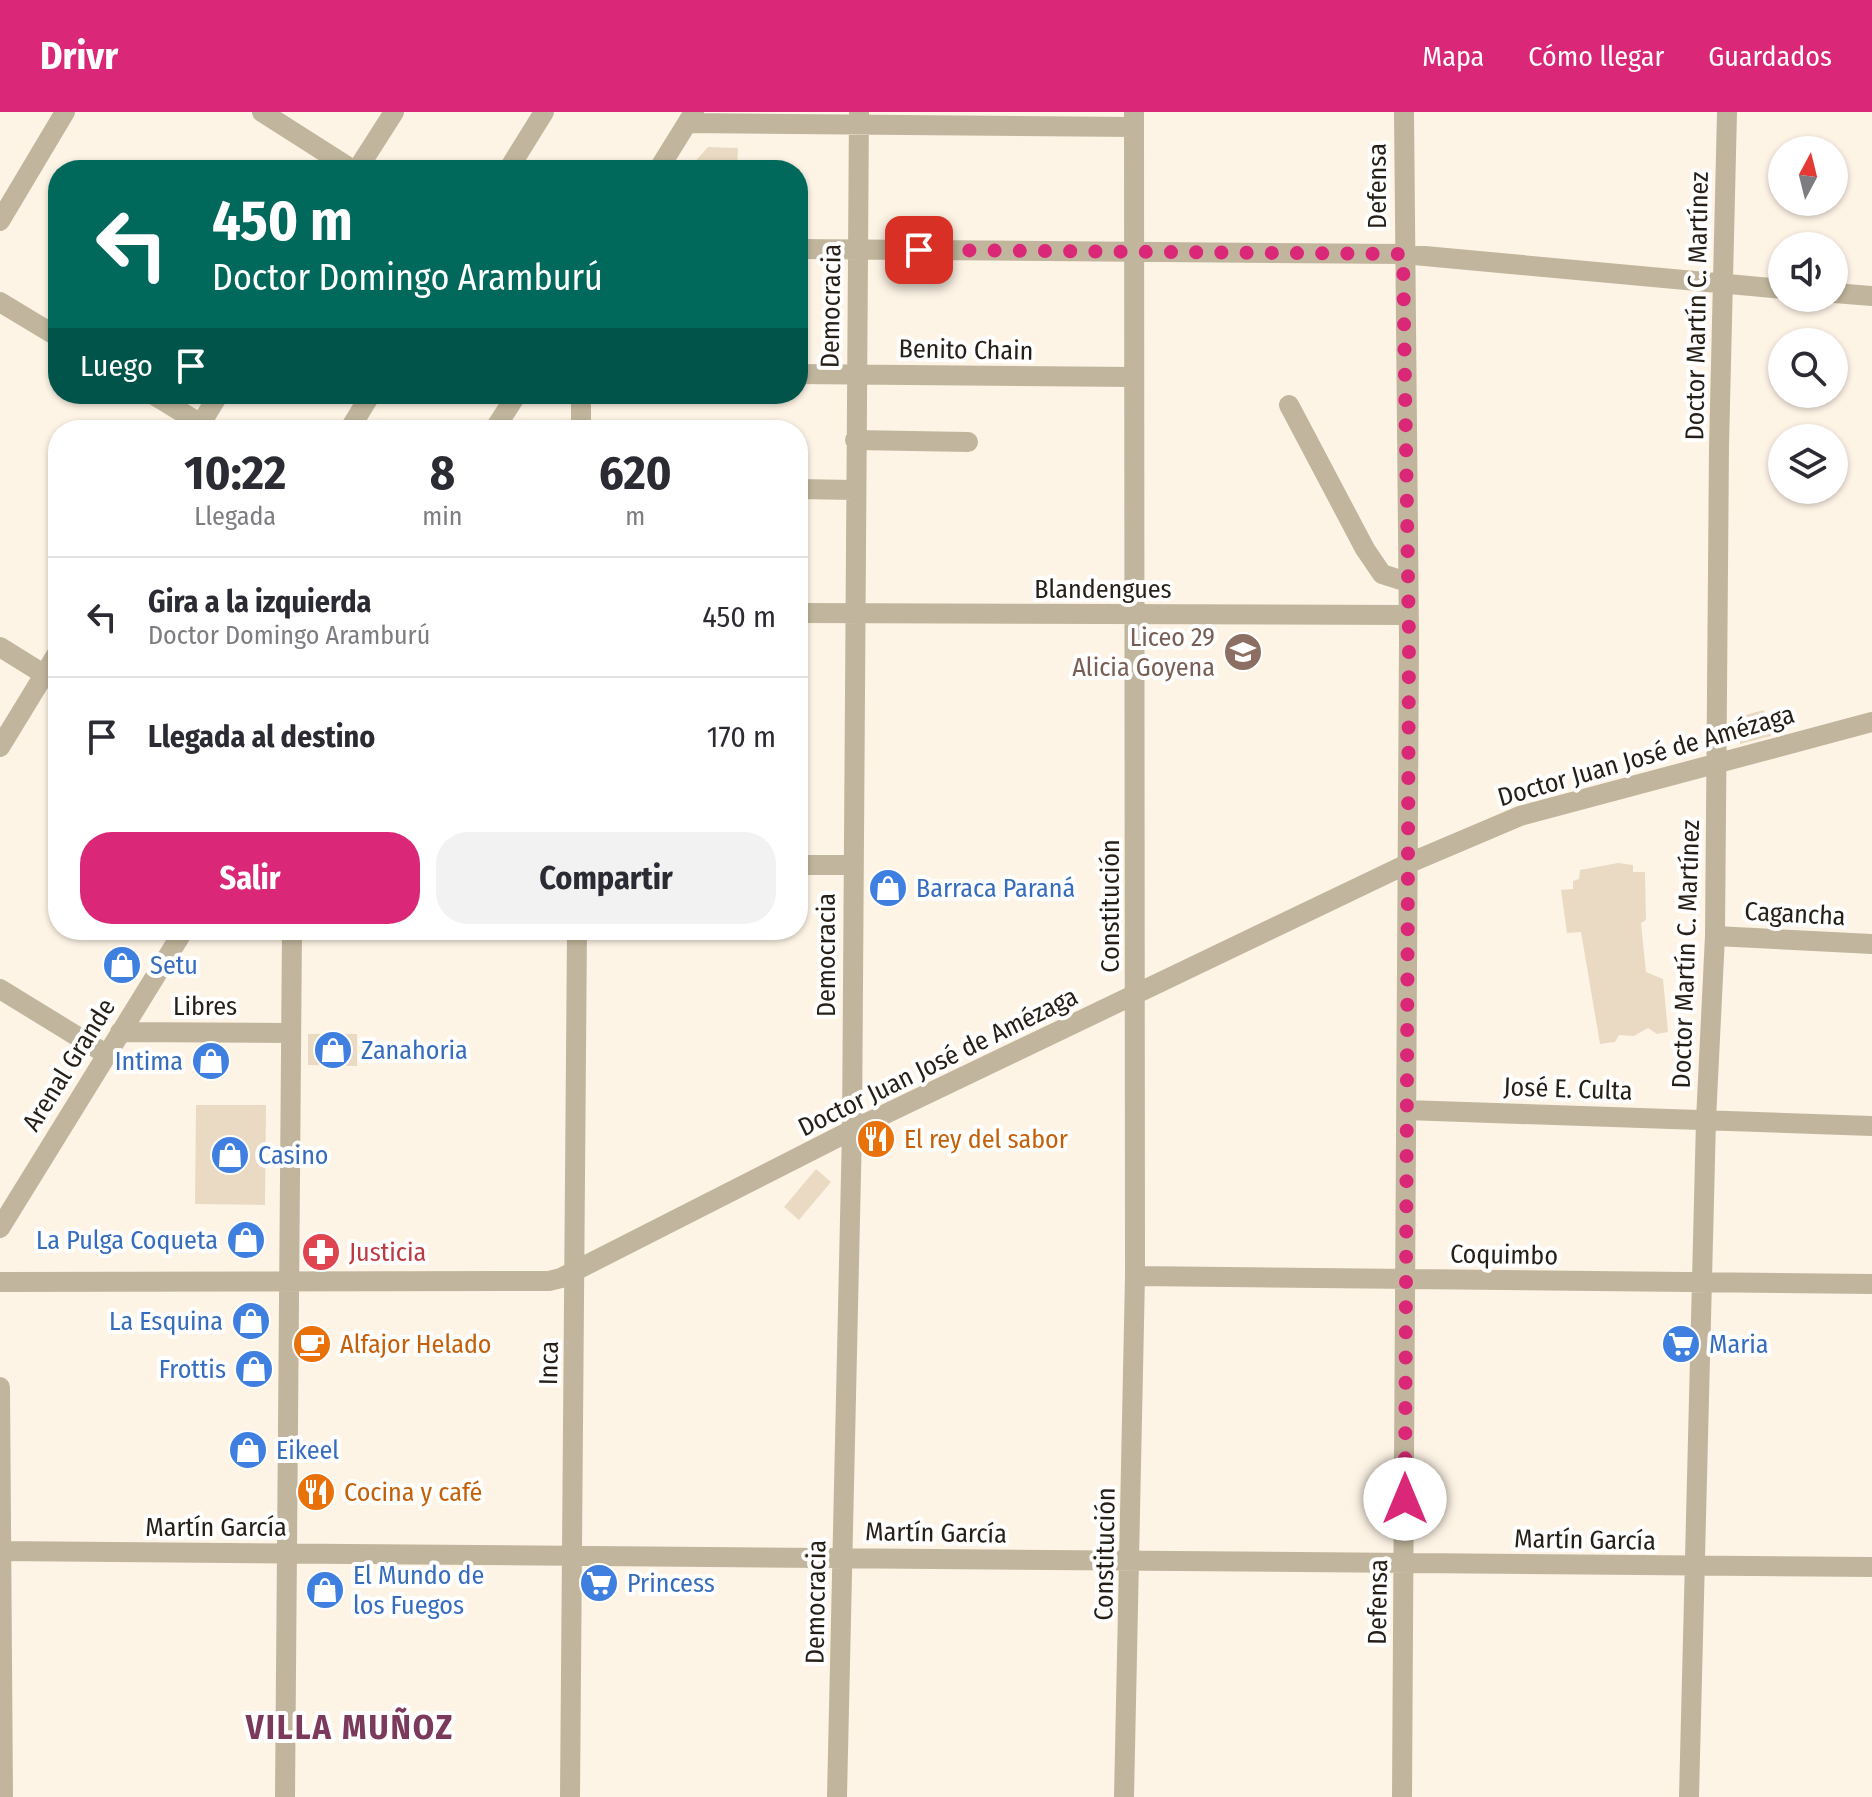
<!DOCTYPE html>
<html lang="es">
<meta charset="utf-8">
<style>
body{margin:0;font-family:"Fira Sans Condensed",sans-serif;background:#f2f2f3;color:#2b2b33;height:100vh;display:flex;flex-direction:column;font-size:30px;white-space:nowrap}
*{box-sizing:border-box;margin:0}
p{font-size:26px;color:#7c7c81}
.icon{flex:none;width:44px;height:44px;fill:none;stroke:currentColor;stroke-width:2;stroke-linecap:round;stroke-linejoin:round}
.map{position:relative;flex:1;overflow:hidden}
.panel{position:absolute;left:48px;top:308px;width:760px;height:520px;display:flex;flex-direction:column;background:#fff;border-radius:32px;box-shadow:0 2px 6px #0004}
.panel>*{flex:none}
.guide{position:absolute;left:48px;top:48px;width:760px;height:244px;border-radius:32px;box-shadow:0 2px 6px #0004;background:#00695c;color:#fff;overflow:hidden}
.needle{width:52px;rotate:7deg}
.tools{position:absolute;left:1768px;top:24px;display:grid;gap:16px}
.tools a{display:grid;place-items:center;width:80px;height:80px;border-radius:50%;background:#fff;box-shadow:0 2px 6px #0004;font-size:40px}
.pin{position:absolute;display:grid;place-items:center;width:68px;height:68px;color:#fff;margin:-34px;border-radius:16px;box-shadow:0 4px 12px #0006}
.me{position:absolute;width:88px;margin:-44px;rotate:0deg;stroke-linejoin:round;filter:drop-shadow(0 0 6px #0008)}
.turn{display:flex;align-items:center;gap:28px;height:168px;padding:0 32px;font-size:36px}
.turn .icon{width:104px;height:104px;stroke-width:2.5}
.turn b{display:block;font-size:56px;line-height:68px}
.then{display:flex;align-items:center;height:76px;padding:0 32px;background:#0003;gap:16px;font-size:30px}
.eta{display:flex;justify-content:space-evenly;align-items:center;height:136px;text-align:center}
.eta b{font-size:48px;font-weight:700;line-height:56px}
.action{display:flex;gap:16px;margin-top:auto;padding:16px 32px}
.action a{flex:1;height:92px;border-radius:32px;background:#db2777;color:#fff;font-size:32px;font-weight:700;line-height:92px;text-align:center}
.action a+a{background:#f2f2f3;color:#2b2b33}
ul{padding:0;list-style:none}
li{display:flex;align-items:center;gap:24px;height:120px;padding:0 32px;border-top:2px solid #e1e1e2}
li div{flex:1}
li b{display:block;font-size:30px}
li em{font-style:normal}
header{display:flex;align-items:center;gap:48px;box-sizing:border-box;height:112px;padding:0 40px;background:#db2777;color:#fff}
header strong{font-size:38px}
nav{display:flex;gap:44px;margin-inline-start:auto;font-size:28px}
.map>svg:first-child{display:block}
.building{fill:#eadac3}
.lines{fill:none;stroke-linecap:round;stroke-linejoin:round}
.minor{stroke:#c1b69d;stroke-width:20}
.route{stroke:#db2777;stroke-width:14;stroke-dasharray:0 25.2}
.labels{text-anchor:middle;dominant-baseline:central;stroke-width:8;stroke-linejoin:round;paint-order:stroke}
.street-label{font-size:26px;fill:#251f17;stroke:#fff}
.education-label{font-size:26px;fill:#785e54;stroke:#fff;text-anchor:end}
.shop-label{font-size:26px;fill:#366cbe;stroke:#fff;text-anchor:start}
.food-label{font-size:26px;fill:#c56008;stroke:#fff;text-anchor:start}
.health-label{font-size:26px;fill:#be3a42;stroke:#fff;text-anchor:start}
.district-label{font-size:34px;font-weight:bold;letter-spacing:2px;fill:#7b3a5c;stroke:#fff}
</style>
<header>
<strong>Drivr</strong>
<nav><a>Mapa</a><a>Cómo llegar</a><a>Guardados</a></nav>
</header>
<div class="map">
<svg width="1872" height="1685" viewBox="0 0 1872 1685">
<rect width="100%" height="100%" fill="#fef4e6"/>
<path class="building" d="M708 35 738 36 737 58 690 55Z
M1764 598 1771 624 1740 632 1741 604Z
M1618 751 1633 753V760H1645L1646 808 1641 811 1646 860 1663 867 1668 920 1657 922 1648 916 1634 924 1619 923 1615 930 1600 932 1581 820 1567 821 1561 778 1573 777V769L1579 767 1580 758Z
M308 922H357V954L308 953Z
M196 993H266L265 1093 195 1092Z
M816 1057 831 1070 799 1108 784 1095Z"/>
<g class="lines">
<path class="minor" d="M262 0 353 58
M688 11 1134 15
M357 58 394 0
M508 58 544 0
M658 58 694 0
M0 109 65 0
M798 137 1403 142 1782 177
M1834 181 1872 184
M0 190 58 225
M798 262 1133 265
M152 282 211 318
M1289 293 1365 437 1382 462 1407 470
M197 318 219 282
M349 318 371 282
M494 318 517 282
M581 318V282
M855 328 968 330
M798 377 854 378
M798 501 1408 503
M0 535 58 571
M0 635 58 540
M798 753H852
M1715 824 1872 832
M0 877 106 942
M120 920 291 921
M1406 998 1872 1014
M0 1116 184 818
M1135 1164 1872 1172
M0 1170 549 1169 561 1166 852 1018 1407 752 1520 704 1872 610
M0 1275 3 1685
M0 1439 1872 1455
M285 1685 292 818
M570 1685 577 818
M837 1685 852 1018 859 0
M1124 1685 1135 1164 1134 0
M1402 1685 1409 528 1404 0
M1689 1685 1706 1008 1715 824 1719 335 1727 0"/>
</g>
<g class="lines">
<path class="route" d="M919 138 1403 142 1409 528 1405 1387"/>
</g>
<defs>
<g id="school-disc" transform="scale(2)"><circle r="9.5" fill="#8d6e63" stroke="#fff"/><path d="M0-5L7-2L0 1L-7-2ZM-4 1L0 2.5L4 1V4Q0 6-4 4Z" fill="#fff"/></g>
<g id="shop-disc" transform="scale(2)"><circle r="9.5" fill="#3f7fe0" stroke="#fff"/><path d="M-5-2.5h2.3a2.7 3.5 0 0 1 5.4 0H5L5.5 6h-11ZM-1.5-2.5h3a1.5 2.3 0 0 0-3 0Z" fill="#fff"/></g>
<g id="restaurant-disc" transform="scale(2)"><circle r="9.5" fill="#e8710a" stroke="#fff"/><path d="M-5-6h1v4h1v-4h1v4h1v-4h1v5L-1.5 .5V6h-2V.5L-5-1ZM5-6V6H3V1.5H1.5Q1.5-4 5-6Z" fill="#fff"/></g>
<g id="pharmacy-disc" transform="scale(2)"><circle r="9.5" fill="#e0444e" stroke="#fff"/><path d="M-2-6h4v4h4v4h-4v4h-4v-4h-4v-4h4Z" fill="#fff"/></g>
<g id="cafe-disc" transform="scale(2)"><circle r="9.5" fill="#e8710a" stroke="#fff"/><path d="M-5.5-4.5H6V0H3Q3 3.5 0 3.5H-2.5Q-5.5 3.5-5.5 0ZM3-3.2v2h1.7v-2ZM-6 4.5H4V6H-6Z" fill="#fff"/></g>
<g id="supermarket-disc" transform="scale(2)"><circle r="9.5" fill="#3f7fe0" stroke="#fff"/><path d="M-6-5.5h2.5l.6 2H6L4.5 2H-2.5L-4.4-4H-6ZM-1.5 3.2a1.3 1.3 0 1 0 .1 0ZM3 3.2a1.3 1.3 0 1 0 .1 0Z" fill="#fff"/></g>
</defs>
<g fill-rule="evenodd">
<use href="#school-disc" x="1243" y="540"/>
<use href="#shop-disc" x="888" y="776"/>
<use href="#shop-disc" x="122" y="853"/>
<use href="#shop-disc" x="333" y="938"/>
<use href="#shop-disc" x="211" y="949"/>
<use href="#restaurant-disc" x="876" y="1027"/>
<use href="#shop-disc" x="230" y="1043"/>
<use href="#shop-disc" x="246" y="1128"/>
<use href="#pharmacy-disc" x="321" y="1140"/>
<use href="#shop-disc" x="251" y="1209"/>
<use href="#cafe-disc" x="312" y="1232"/>
<use href="#supermarket-disc" x="1681" y="1232"/>
<use href="#shop-disc" x="254" y="1257"/>
<use href="#shop-disc" x="248" y="1338"/>
<use href="#restaurant-disc" x="316" y="1380"/>
<use href="#supermarket-disc" x="599" y="1471"/>
<use href="#shop-disc" x="325" y="1478"/>
</g>
<g class="labels">
<g class="street-label">
<text transform="translate(1377 74) rotate(-90)">Defensa</text>
<text transform="translate(831 194) rotate(-89)">Democracia</text>
<text transform="translate(1697 194) rotate(-89)">Doctor Martín C. Martínez</text>
<text transform="translate(966 238) rotate(1)">Benito Chain</text>
<text x="1103" y="477">Blandengues</text>
<text transform="translate(1646 644) rotate(-16)">Doctor Juan José de Amézaga</text>
<text transform="translate(1110 794) rotate(-90)">Constitución</text>
<text transform="translate(1795 802) rotate(3)">Cagancha</text>
<text transform="translate(1686 842) rotate(-88)">Doctor Martín C. Martínez</text>
<text transform="translate(826 843) rotate(-90)">Democracia</text>
<text x="205" y="894">Libres</text>
<text transform="translate(938 950) rotate(-26)">Doctor Juan José de Amézaga</text>
<text transform="translate(69 953) rotate(-58)">Arenal Grande</text>
<text transform="translate(1568 977) rotate(2)">José E. Culta</text>
<text transform="translate(1504 1143) rotate(1)">Coquimbo</text>
<text transform="translate(549 1251) rotate(-89)">Inca</text>
<text x="216" y="1415">Martín García</text>
<text transform="translate(936 1421) rotate(1)">Martín García</text>
<text transform="translate(1585 1428) rotate(1)">Martín García</text>
<text transform="translate(1105 1442) rotate(-89)">Constitución</text>
<text transform="translate(816 1490) rotate(-89)">Democracia</text>
<text transform="translate(1378 1490) rotate(-89)">Defensa</text>
</g>
<g class="education-label">
<text x="1215" y="525">Liceo 29<tspan x="1215" dy="30">Alicia Goyena</tspan></text>
</g>
<g class="shop-label">
<text x="916" y="776">Barraca Paraná</text>
<text x="150" y="853">Setu</text>
<text x="361" y="938">Zanahoria</text>
<text x="183" y="949" text-anchor="end">Intima</text>
<text x="258" y="1043">Casino</text>
<text x="218" y="1128" text-anchor="end">La Pulga Coqueta</text>
<text x="223" y="1209" text-anchor="end">La Esquina</text>
<text x="1709" y="1232">Maria</text>
<text x="226" y="1257" text-anchor="end">Frottis</text>
<text x="276" y="1338">Eikeel</text>
<text x="353" y="1463">El Mundo de<tspan x="353" dy="30">los Fuegos</tspan></text>
<text x="627" y="1471">Princess</text>
</g>
<g class="food-label">
<text x="904" y="1027">El rey del sabor</text>
<text x="340" y="1232">Alfajor Helado</text>
<text x="344" y="1380">Cocina y café</text>
</g>
<g class="health-label">
<text x="349" y="1140">Justicia</text>
</g>
<g class="district-label">
<text x="350" y="1615">VILLA MUÑOZ</text>
</g>
</g>
</svg>
<div class="tools">
<a><svg class="needle" viewBox="-14 -14 28 28"><path d="M0-13l5 13h-10z" fill="#e53935"/><path d="M0 13l5-13h-10z" fill="#7c7c81"/></svg></a>
<a><svg class="icon" aria-label="sound" viewBox="0 0 24 24"><path d="M4 9h4l5-4v14l-5-4H4zM17 9q2 3 0 6"/></svg></a>
<a><svg class="icon" aria-label="search" viewBox="0 0 24 24"><circle cx="10" cy="10" r="6"/><path d="M15 15l6 6"/></svg></a>
<a><svg class="icon" aria-label="layers" viewBox="0 0 24 24"><path d="M12 4l9 5-9 5-9-5zM3 14l9 5 9-5"/></svg></a>
</div>
<div class="pin" style="left:919px;top:138px;background:#d93025"><svg class="icon" aria-label="arrive" viewBox="0 0 24 24"><path d="M6 21V4h12l-3 4 3 4H6"/></svg></div>
<svg class="me" style="left:1405px;top:1387px" viewBox="-20 -20 40 40"><circle r="19" fill="#fff"/><path d="M0-13L10 11 0 6-10 11z" fill="#db2777"/></svg>
<div class="guide">
<div class="turn"><svg class="icon" aria-label="left" viewBox="0 0 24 24"><path d="M17 20v-9H6M10 6l-5 5 5 5"/></svg><div><b>450 m</b>Doctor Domingo Aramburú</div></div>
<div class="then">Luego<svg class="icon" aria-label="arrive" viewBox="0 0 24 24"><path d="M6 21V4h12l-3 4 3 4H6"/></svg></div>
</div>
<section class="panel">
<div class="eta">
<div><b>10:22</b><p>Llegada</p></div>
<div><b>8</b><p>min</p></div>
<div><b>620</b><p>m</p></div>
</div>
<ul>
<li><svg class="icon" aria-label="left" viewBox="0 0 24 24"><path d="M17 20v-9H6M10 6l-5 5 5 5"/></svg><div><b>Gira a la izquierda</b><p>Doctor Domingo Aramburú</p></div><em>450 m</em></li>
<li><svg class="icon" aria-label="arrive" viewBox="0 0 24 24"><path d="M6 21V4h12l-3 4 3 4H6"/></svg><div><b>Llegada al destino</b></div><em>170 m</em></li>
</ul>
<div class="action"><a>Salir</a><a>Compartir</a></div>
</section>
</div>
